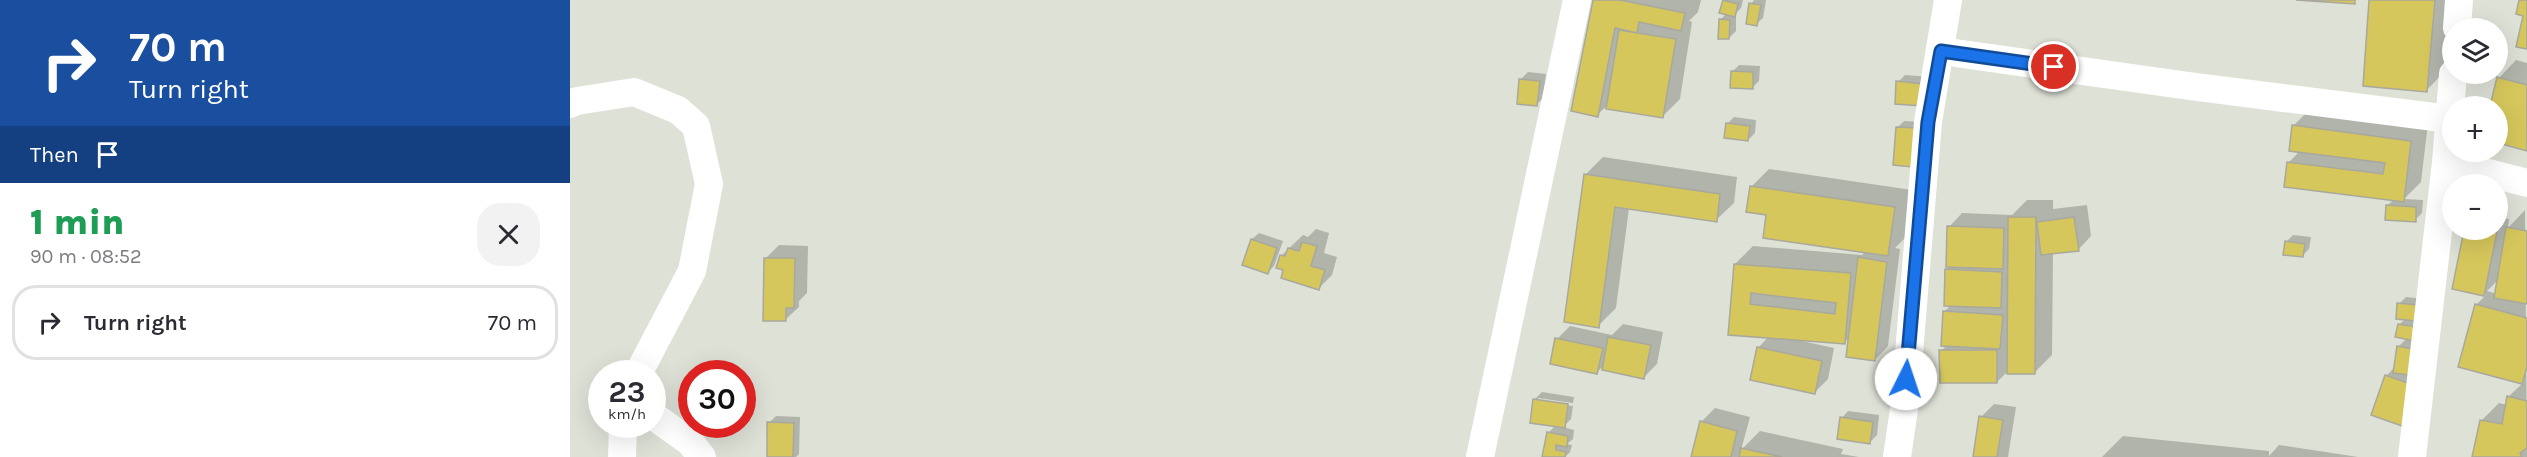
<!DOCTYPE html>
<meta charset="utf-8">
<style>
body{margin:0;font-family:Karla,sans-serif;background:#f2f2f3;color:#2b2b33;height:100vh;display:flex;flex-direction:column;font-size:22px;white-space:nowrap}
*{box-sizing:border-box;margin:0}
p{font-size:20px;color:#7c7c81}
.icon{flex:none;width:33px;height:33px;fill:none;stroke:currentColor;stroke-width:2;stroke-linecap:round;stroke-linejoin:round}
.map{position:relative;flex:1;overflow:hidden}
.drawer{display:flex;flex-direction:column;background:#fff;width:570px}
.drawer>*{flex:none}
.top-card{background:#1a4fa0;color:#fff;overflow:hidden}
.tools{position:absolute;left:1872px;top:18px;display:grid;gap:12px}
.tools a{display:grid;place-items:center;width:66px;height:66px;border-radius:50%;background:#fff;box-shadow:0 6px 24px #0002;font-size:30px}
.speed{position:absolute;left:18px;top:360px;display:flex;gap:12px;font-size:30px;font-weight:700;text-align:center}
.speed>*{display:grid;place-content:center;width:78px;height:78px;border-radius:50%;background:#fff;box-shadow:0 6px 24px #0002;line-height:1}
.speed small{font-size:15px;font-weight:400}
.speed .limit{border:9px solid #d22;background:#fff;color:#111}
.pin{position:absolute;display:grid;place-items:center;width:51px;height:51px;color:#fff;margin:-26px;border:3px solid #fff;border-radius:50%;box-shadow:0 2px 6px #0007}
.me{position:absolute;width:66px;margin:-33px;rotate:4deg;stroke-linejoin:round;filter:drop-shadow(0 0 4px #0008)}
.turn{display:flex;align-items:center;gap:21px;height:126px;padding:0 30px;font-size:27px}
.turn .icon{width:78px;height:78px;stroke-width:2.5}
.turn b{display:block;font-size:42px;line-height:51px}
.then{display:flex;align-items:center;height:57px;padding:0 30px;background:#0003;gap:12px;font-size:22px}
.round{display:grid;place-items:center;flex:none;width:63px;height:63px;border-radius:24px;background:#f2f2f3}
.overview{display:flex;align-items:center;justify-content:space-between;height:102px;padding:0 30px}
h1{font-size:36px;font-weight:800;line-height:45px;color:#1e9e55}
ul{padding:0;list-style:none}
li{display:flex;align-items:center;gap:18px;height:75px;margin:0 12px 9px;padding:0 18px;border:3px solid #e1e1e2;border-radius:24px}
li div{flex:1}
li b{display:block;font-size:22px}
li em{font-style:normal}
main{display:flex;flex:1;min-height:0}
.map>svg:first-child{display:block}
.shadow{fill:#0003;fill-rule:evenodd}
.building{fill:#d6c75c;stroke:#a9a89c;stroke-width:1.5;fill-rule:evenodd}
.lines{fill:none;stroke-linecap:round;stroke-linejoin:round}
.minor{stroke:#fff;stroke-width:28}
.route-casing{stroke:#114b97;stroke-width:15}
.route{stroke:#1a73e8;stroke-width:10}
</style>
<main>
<section class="drawer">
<div class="top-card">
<div class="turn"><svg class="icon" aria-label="right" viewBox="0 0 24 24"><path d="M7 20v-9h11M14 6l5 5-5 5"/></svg><div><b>70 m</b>Turn right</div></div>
<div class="then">Then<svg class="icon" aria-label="arrive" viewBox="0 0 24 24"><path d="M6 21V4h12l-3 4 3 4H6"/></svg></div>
</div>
<div class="overview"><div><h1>1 min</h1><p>90 m · 08:52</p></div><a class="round"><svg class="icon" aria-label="close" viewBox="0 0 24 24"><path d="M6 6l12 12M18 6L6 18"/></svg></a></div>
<ul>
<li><svg class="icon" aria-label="right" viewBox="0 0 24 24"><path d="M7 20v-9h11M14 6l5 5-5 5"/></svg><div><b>Turn right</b></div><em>70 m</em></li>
</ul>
</section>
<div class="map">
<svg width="1957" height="457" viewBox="0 0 1957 457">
<rect width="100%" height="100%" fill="#dde1d6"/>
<path class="shadow" d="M1024 0H1131L1128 12 1119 21 1122 22 1110 99 1092 117 1039 104 1027 115Z
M1154 0H1173L1171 8 1166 13V31L1159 38 1150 20 1157 13Z
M1184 0H1196L1193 18 1186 24 1181 4Z
M1801 0H1880L1874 72 1857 90Z
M1946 60 1957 63V149L1928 141V106H1922L1929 78Z
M1169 65 1190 66 1189 81 1182 88 1162 72Z
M958 72 976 74 973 98 967 104 951 79Z
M1335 75 1361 77 1359 98 1328 82Z
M1741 108 1858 123 1851 182 1834 199 1853 200 1852 213 1845 220 1817 206 1824 199 1719 162 1730 151 1723 126Z
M1164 117 1186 120 1185 133 1178 140 1157 124Z
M1334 121 1353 122 1350 158 1327 128Z
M1033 157 1167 177 1164 203 1146 220 1059 208 1046 308 1028 326 1015 175Z
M1199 169 1342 190 1336 237 1325 248 1330 249 1318 346 1305 360 1279 338 1275 342 1232 339V341L1264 348 1258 379 1245 392 1188 348 1199 336 1160 333 1165 264 1183 246 1292 255 1296 251 1197 213 1181 187Z
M1457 200H1483V209L1517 205 1521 236 1508 250 1483 253 1482 355 1464 373 1439 370 1427 382 1371 351 1377 345 1374 312 1381 305 1377 269 1380 266 1379 227 1392 213 1442 215Z
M1955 210 1957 457H1904L1911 421 1929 403 1937 405 1938 397 1953 383 1890 366 1906 305 1916 295 1884 288 1895 230H1928V217L1939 219 1938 228ZM1929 279 1927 294 1917 291Z
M746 229 759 233 754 253 767 257 762 275 749 288 715 269 711 256 733 235 738 237Z
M689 233 713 241 704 266 697 273 682 239Z
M1723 235 1741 237 1739 249 1732 256 1716 242Z
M209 245 238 246 237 293 229 301V307L215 320 196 258Z
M1836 297 1854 299 1848 412 1816 376 1826 366 1828 347 1837 338 1829 325 1835 319 1829 304Z
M1053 324 1093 332 1087 364 1074 377 1031 368 1027 373 987 339 1000 326 1042 335Z
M972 392 1004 397 1003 403 968 398V401L1003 406 1001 419 993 427 1004 430 1003 439 997 444 1002 445 1000 452 995 457H974L978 433 986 425 965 399Z
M1424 404 1446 407 1438 457H1405L1411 417Z
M1145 408 1180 417 1171 450 1190 431 1273 449 1271 454 1289 457H1123L1132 421Z
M1278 411 1309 415 1307 435 1300 442 1272 418Z
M206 416 230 417 229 454 226 457H198L199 423Z
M1553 436 1699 451V456L1709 445 1788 457H1532Z"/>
<path class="building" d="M1023 0H1050L1115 13 1111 31 1069 22 1067 33 1045 28 1028 117 1001 111Z
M1153 0 1168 4 1165 17 1149 13Z
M1726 0H1785V4Z
M1799 0H1865L1857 92 1793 86Z
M1949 0H1957V49L1946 47 1953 16 1946 14Z
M1179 3 1191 5 1187 26 1176 24Z
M1149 19 1160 20 1159 39H1148Z
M1049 30 1106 39 1093 118 1036 109Z
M1161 71 1183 72V89L1160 88Z
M1927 77 1957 85V151L1928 143V106H1920Z
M949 79 970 81 967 106 947 104Z
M1326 81 1354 84 1353 106 1325 104Z
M1156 123 1180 126 1178 141 1154 138Z
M1722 125 1841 141 1834 202 1714 187 1717 162 1813 174 1815 163 1719 151Z
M1326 127 1347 128 1343 167 1323 165Z
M1014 174 1150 194 1147 222 1045 207 1029 328 994 322Z
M1180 186 1325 207 1318 256 1193 238 1196 215 1176 212Z
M1816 205 1846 207V222L1815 220Z
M1438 217H1466L1465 374H1437Z
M1504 217 1509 251 1471 255 1467 222Z
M1377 226 1434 228 1433 269 1376 267Z
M1936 227 1957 231V304L1924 298Z
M1894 230 1927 232 1914 296 1882 289Z
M681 239 707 248 698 274 672 265Z
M1715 241 1735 244 1733 257 1713 255Z
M732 242 747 246 741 266 755 270 749 290 711 278 713 270 706 268 710 255 715 256 718 248 729 251Z
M1288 257 1317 262 1305 361 1276 357Z
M194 258H225L224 308H216V321H193Z
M1164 264 1281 273 1275 344 1158 335ZM1181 293 1266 303 1265 314 1180 304Z
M1375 269 1432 272 1431 308 1374 306Z
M1827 303 1848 305 1846 321 1826 319Z
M1905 304 1957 318V367L1952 384 1888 367Z
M1373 311 1433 315 1430 349 1371 346Z
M1828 324 1848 327 1845 341 1825 337Z
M1038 337 1081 345 1074 379 1032 370Z
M985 338 1033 348 1027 374 980 364Z
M1827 346 1843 349 1839 375 1823 373Z
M1187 347 1252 361 1245 394 1180 380Z
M1369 350H1427V383H1370Z
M1815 375 1849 387 1835 427 1801 415Z
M1937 396 1957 401V448L1950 453 1952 457H1902L1910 420 1932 424Z
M963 399 998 404 995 428 960 423Z
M1409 416 1433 420 1427 457H1403Z
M1270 417 1303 422 1300 444 1267 439Z
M1130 421 1167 431 1161 457H1121Z
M197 422 224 423 223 457H197Z
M977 432 998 436 997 447 986 445V450L996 452 995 457H972Z
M1171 448 1212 457H1169Z"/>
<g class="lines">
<path class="minor" d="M1887 28 1889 0
M1371 51 1619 86 1880 119
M0 104 7 101 64 92 108 110 126 126 139 184 122 271 68 374
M1876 162 1957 183
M82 415 120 442 132 457
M52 457 53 424
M910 457 1007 0
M1327 457 1335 402 1358 122 1378 0
M1842 457 1876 162 1883 74"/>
</g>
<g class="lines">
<g class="route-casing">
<path id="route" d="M1336 379 1358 122 1371 51 1484 67"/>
</g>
<use href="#route" class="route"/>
</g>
</svg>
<div class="tools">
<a><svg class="icon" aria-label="layers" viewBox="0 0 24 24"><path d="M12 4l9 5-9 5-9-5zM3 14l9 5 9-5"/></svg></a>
<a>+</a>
<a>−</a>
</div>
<div class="speed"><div>23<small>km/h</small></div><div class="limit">30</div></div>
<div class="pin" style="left:1484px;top:67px;background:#d93025"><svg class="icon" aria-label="arrive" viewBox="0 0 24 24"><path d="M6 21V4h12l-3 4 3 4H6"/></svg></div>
<svg class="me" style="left:1336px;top:379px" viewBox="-20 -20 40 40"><circle r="19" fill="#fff"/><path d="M0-13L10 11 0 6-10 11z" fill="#1a73e8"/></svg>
</div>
</main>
